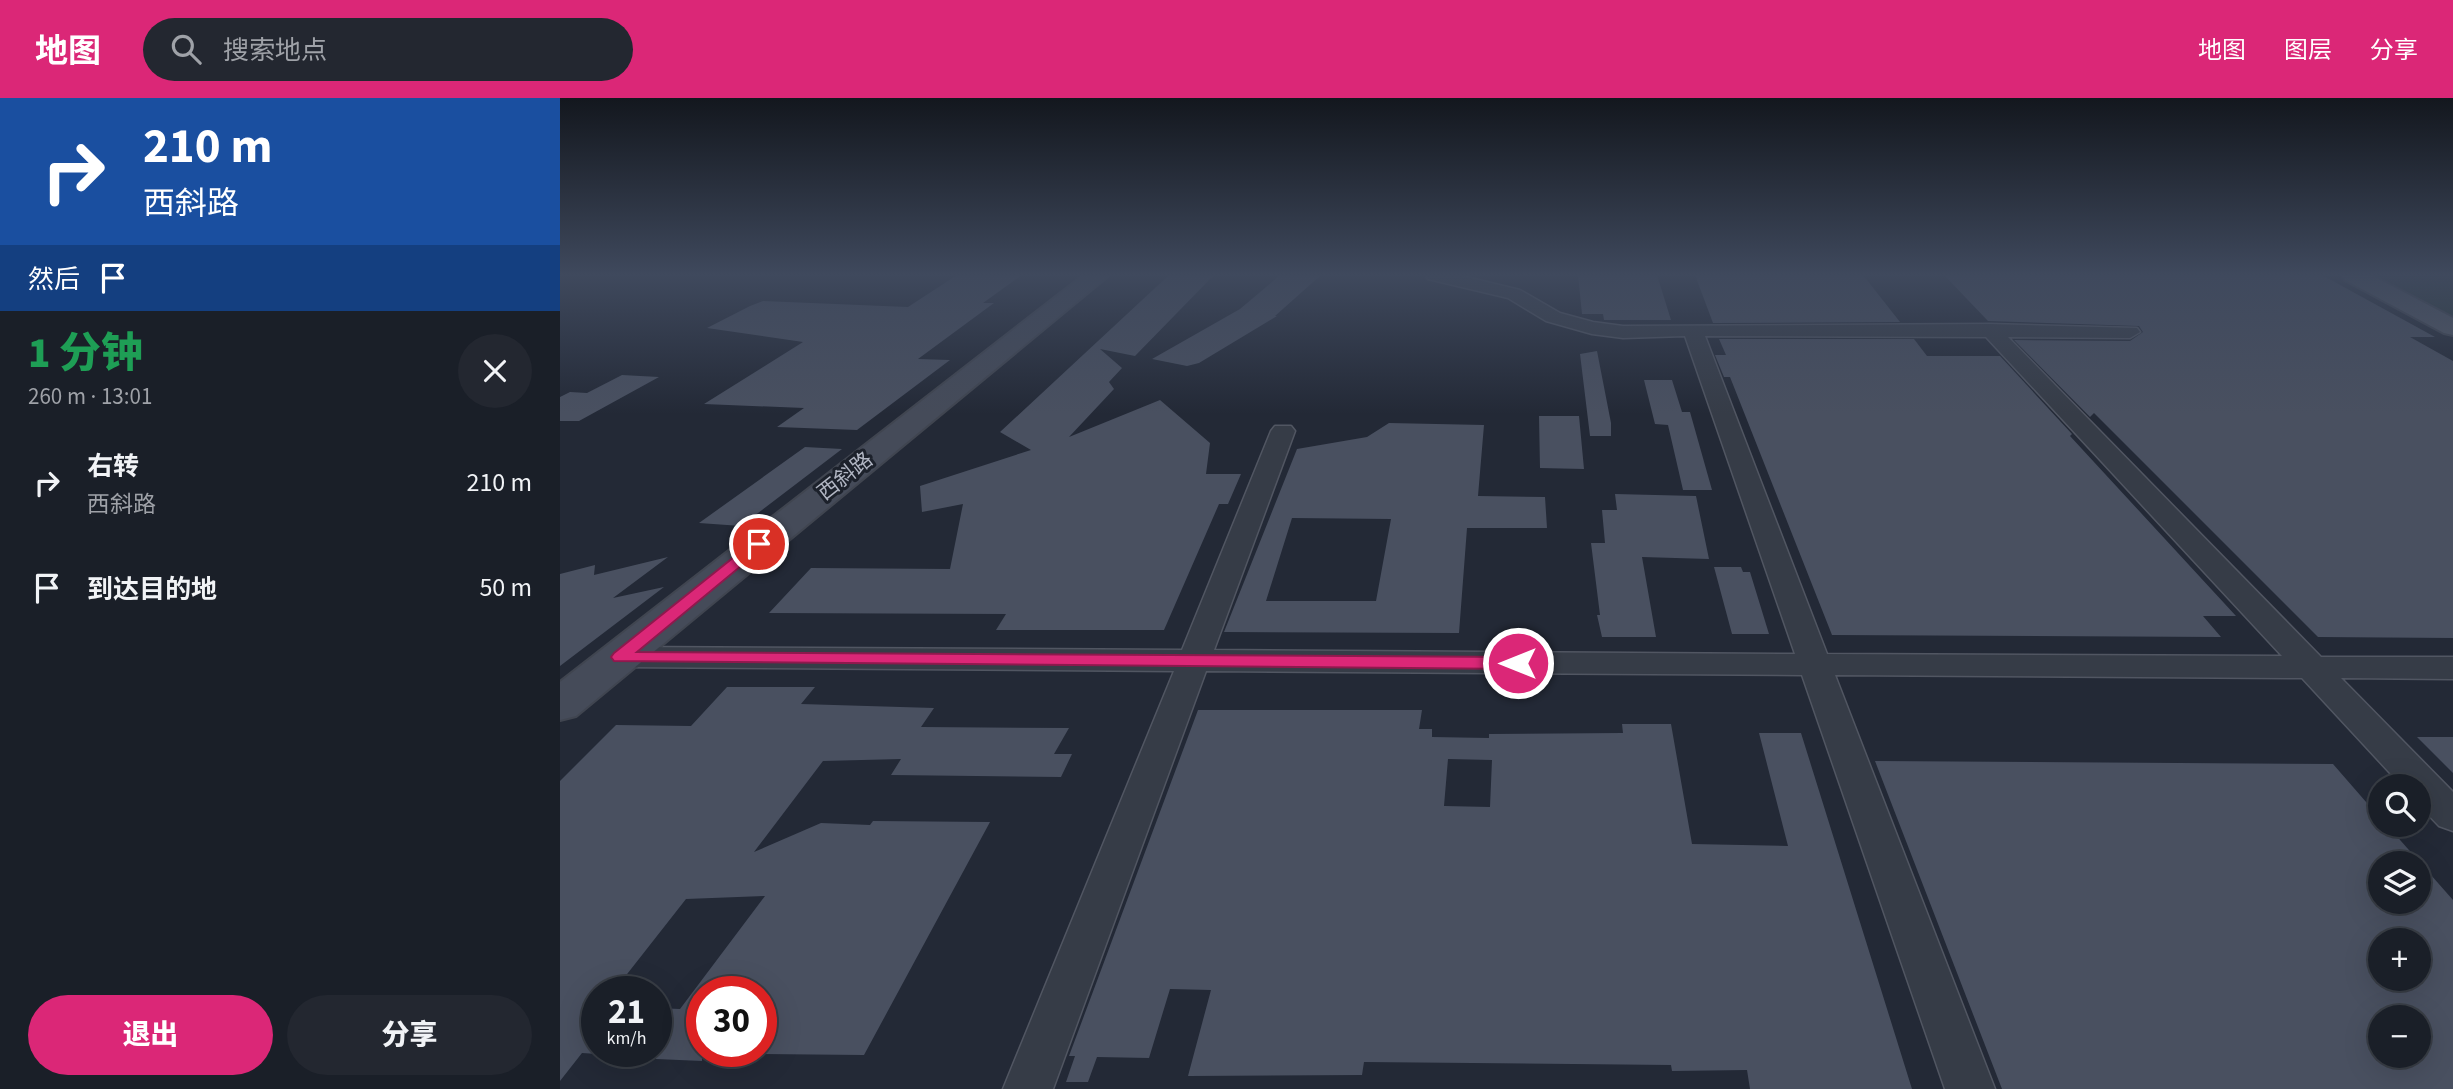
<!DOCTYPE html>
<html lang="zh">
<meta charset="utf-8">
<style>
body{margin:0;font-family:"Source Sans 3","Noto Sans SC",sans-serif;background:#232730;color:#f1f3f6;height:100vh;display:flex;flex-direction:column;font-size:26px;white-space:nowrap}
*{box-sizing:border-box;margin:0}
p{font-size:23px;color:#9fa2a8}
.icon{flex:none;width:38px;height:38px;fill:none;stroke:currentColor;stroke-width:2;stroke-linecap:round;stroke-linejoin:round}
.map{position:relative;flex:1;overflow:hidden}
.panel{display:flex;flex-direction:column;background:#1a1f28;width:560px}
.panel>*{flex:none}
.banner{background:#1a4fa0;color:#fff;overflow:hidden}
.controls{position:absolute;left:1808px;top:676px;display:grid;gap:14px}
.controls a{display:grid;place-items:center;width:63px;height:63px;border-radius:50%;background:#1a1f28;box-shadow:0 7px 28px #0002,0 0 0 2px #383d45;font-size:35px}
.speed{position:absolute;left:21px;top:878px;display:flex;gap:14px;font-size:35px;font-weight:700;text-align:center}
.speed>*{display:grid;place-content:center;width:91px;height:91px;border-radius:50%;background:#1a1f28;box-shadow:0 7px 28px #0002,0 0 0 2px #383d45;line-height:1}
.speed small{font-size:18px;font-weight:400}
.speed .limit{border:10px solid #d22;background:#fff;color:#111}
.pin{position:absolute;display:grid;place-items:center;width:60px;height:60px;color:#fff;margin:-30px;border:4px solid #fff;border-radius:50%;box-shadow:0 2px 7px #0007}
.me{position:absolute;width:77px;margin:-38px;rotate:270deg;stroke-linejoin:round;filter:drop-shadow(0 0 5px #0008)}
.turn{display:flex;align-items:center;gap:24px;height:147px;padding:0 28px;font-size:32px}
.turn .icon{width:91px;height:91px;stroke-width:2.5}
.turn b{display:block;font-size:49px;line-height:60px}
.then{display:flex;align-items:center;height:66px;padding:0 28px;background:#0003;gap:14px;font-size:26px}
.round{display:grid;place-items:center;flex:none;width:74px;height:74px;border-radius:37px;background:#232730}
.headline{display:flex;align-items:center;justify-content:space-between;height:119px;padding:0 28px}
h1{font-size:42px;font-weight:800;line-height:52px;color:#1e9e55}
.action{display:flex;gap:14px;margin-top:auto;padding:14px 28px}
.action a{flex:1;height:80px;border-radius:42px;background:#db2777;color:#fff;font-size:28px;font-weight:800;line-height:80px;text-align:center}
.action a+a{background:#232730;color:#f1f3f6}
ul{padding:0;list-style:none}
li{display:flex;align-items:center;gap:21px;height:105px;padding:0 28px}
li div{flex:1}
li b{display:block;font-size:26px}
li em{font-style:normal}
header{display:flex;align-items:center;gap:42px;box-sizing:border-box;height:98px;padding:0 35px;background:#db2777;color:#fff}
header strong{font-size:33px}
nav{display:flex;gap:38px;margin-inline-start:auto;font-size:24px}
.search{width:490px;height:63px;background:#232730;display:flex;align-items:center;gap:18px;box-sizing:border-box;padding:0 24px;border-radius:38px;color:#9fa2a8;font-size:26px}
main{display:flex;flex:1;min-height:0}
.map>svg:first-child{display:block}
.green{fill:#29393b}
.building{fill:#495060;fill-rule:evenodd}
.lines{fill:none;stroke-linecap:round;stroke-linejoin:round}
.street-casing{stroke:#515662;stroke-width:3}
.secondary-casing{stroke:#404550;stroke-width:4}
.primary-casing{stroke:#404550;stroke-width:4}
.street{fill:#363c47;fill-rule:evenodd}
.secondary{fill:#454b59;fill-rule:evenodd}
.primary{fill:#545a67;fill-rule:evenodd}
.route{fill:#db2777;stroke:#8e194d;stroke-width:2}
.labels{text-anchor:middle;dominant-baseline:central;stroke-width:6;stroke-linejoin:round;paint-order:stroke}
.street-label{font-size:21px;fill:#b1b6c3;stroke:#1c212b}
</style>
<header>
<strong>地图</strong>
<div class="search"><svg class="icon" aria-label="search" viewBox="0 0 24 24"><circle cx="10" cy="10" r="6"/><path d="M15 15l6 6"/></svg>搜索地点</div>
<nav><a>地图</a><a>图层</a><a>分享</a></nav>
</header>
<main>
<section class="panel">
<div class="banner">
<div class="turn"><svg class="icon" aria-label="right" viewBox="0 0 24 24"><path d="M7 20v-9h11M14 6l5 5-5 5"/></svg><div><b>210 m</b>西斜路</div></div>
<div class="then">然后<svg class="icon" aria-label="arrive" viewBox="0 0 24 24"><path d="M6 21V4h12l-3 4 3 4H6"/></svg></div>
</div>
<div class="headline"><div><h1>1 分钟</h1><p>260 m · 13:01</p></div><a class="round"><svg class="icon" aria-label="close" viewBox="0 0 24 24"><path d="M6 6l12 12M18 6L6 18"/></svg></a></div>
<ul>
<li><svg class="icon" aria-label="right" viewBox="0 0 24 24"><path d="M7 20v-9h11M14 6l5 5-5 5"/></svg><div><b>右转</b><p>西斜路</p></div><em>210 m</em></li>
<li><svg class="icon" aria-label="arrive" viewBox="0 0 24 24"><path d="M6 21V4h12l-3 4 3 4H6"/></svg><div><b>到达目的地</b></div><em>50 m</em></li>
</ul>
<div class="action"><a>退出</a><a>分享</a></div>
</section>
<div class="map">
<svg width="1893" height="991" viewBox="0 0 1893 991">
<rect width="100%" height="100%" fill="#232936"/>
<path class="green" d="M1809 177H1893V221Z"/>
<path class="building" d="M397 177H462L423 205H434L358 261 390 262 297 332 217 329 244 310 144 306 243 244 147 230 190 208 203 203 348 209Z
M609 177H654L575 258 540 251 562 270 549 284 554 291 509 339 600 302 650 345 646 376H681L668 406H659L604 532H436L446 516 209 515 251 470 390 471 403 406 362 414 360 388 471 352 440 334Z
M761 177 715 218H717L639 265 627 268 592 261 680 211 719 178Z
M1018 177H1097L1111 222H1044L1043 216H1022Z
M1135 177H1303L1340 224 1153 225Z
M1384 177H1762L1875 239H1850L1893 263V540L1758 539 1534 315 1530 319 1454 242 1570 243 1583 234 1579 228 1428 223Z
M1159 241H1354L1367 258H1440L1512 336 1510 338 1676 518H1643L1661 539 1272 537 1170 279H1164L1155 257H1166Z
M1037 253 1051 325V338H1030L1020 256Z
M62 277 99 279 19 323H0V299L10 294 27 295Z
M1084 282H1112L1122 314H1130L1152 392H1123L1108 327 1095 326Z
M979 318H1019L1024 371 980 370Z
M829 325 924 327 918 398 985 399 987 430H907L899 535 664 534 737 351 807 339ZM732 420 831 421 816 503H706Z
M245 349 282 351 181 428 139 425Z
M1055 396 1136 398 1149 461 1082 459 1096 539H1042L1037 517H1040L1031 445H1045L1042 412H1057Z
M108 459 53 500 104 489 0 568V476L35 467 34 477Z
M1154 469H1181L1183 474H1190L1209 536H1172Z
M167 589H255L241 606 374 610 361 629 509 630 494 656H512L501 679 331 677 341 661 263 663 194 754 261 725 310 727 313 723 430 724 304 957 201 956V894H142V963L96 961V910L120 911 205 798 126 801 53 894H37V956L22 955 0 983V683L56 627 131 628Z
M638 612H862L859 631H872V639L929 640V636L1063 635 1062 626H1111L1132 746 1228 748 1199 635H1241L1352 991H1190L1187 972 1112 973 1111 967 804 964 802 977 628 978 651 892 610 891 589 960 537 959 528 984H506L515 958H509ZM888 661 932 662 930 709 884 708Z
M1857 639H1893V675Z
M1315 663 1773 666 1820 720V726H1826L1893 802V991H1442ZM1820 765H1858V803H1820ZM1820 842H1858V880H1820ZM1820 919H1858V957H1820Z"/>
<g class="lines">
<g class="street-casing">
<path id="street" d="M866 177H898L960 192 1000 215 1033 224 1063 228 1430 226 1577 230 1580 234 1570 240 1448 239 1761 559H1893V581L1781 580 1893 694V733L1879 728 1858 706V688H1842L1742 580 1275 577 1435 991H1385L1242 577 646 573 493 991H443L614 573 60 569 49 566 44 559 49 552 60 549 622 552 711 333 715 328H731L735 333 654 552 1235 556 1125 238 1063 240 1032 236 986 223 948 200 868 181ZM1145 238 1426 239 1722 558 1267 556Z"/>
</g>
<g class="secondary-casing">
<path id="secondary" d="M524 177H549L16 618 0 622V584Z"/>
</g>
<g class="primary-casing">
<path id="primary" d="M1782 177H1811L1893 220V237L1884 235 1785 182Z"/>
</g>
<use href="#street" class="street"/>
<use href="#secondary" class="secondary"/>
<use href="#primary" class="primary"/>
</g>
<linearGradient id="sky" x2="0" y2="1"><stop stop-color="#13171e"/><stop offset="0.56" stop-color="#3f495d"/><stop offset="1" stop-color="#3f495d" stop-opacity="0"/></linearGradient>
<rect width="1893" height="316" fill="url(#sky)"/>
<path class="route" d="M199 442 207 446 204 449 77 554 958 559 966 565 958 571 54 563 51 559 54 555 194 443Z"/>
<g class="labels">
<g class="street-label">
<text transform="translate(285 378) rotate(-38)">西斜路</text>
</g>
</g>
</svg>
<div class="controls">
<a><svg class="icon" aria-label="search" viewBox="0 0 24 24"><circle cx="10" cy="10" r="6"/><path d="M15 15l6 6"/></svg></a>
<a><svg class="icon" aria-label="layers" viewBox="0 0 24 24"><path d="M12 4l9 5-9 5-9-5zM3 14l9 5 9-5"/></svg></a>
<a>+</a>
<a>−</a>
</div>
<div class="speed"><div>21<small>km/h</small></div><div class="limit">30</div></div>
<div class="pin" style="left:199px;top:446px;background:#d93025"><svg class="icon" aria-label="arrive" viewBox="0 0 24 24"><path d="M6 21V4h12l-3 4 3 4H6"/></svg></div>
<svg class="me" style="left:958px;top:565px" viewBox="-20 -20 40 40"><circle r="17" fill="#db2777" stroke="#fff" stroke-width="3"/><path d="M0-11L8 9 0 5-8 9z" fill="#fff"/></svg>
</div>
</main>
